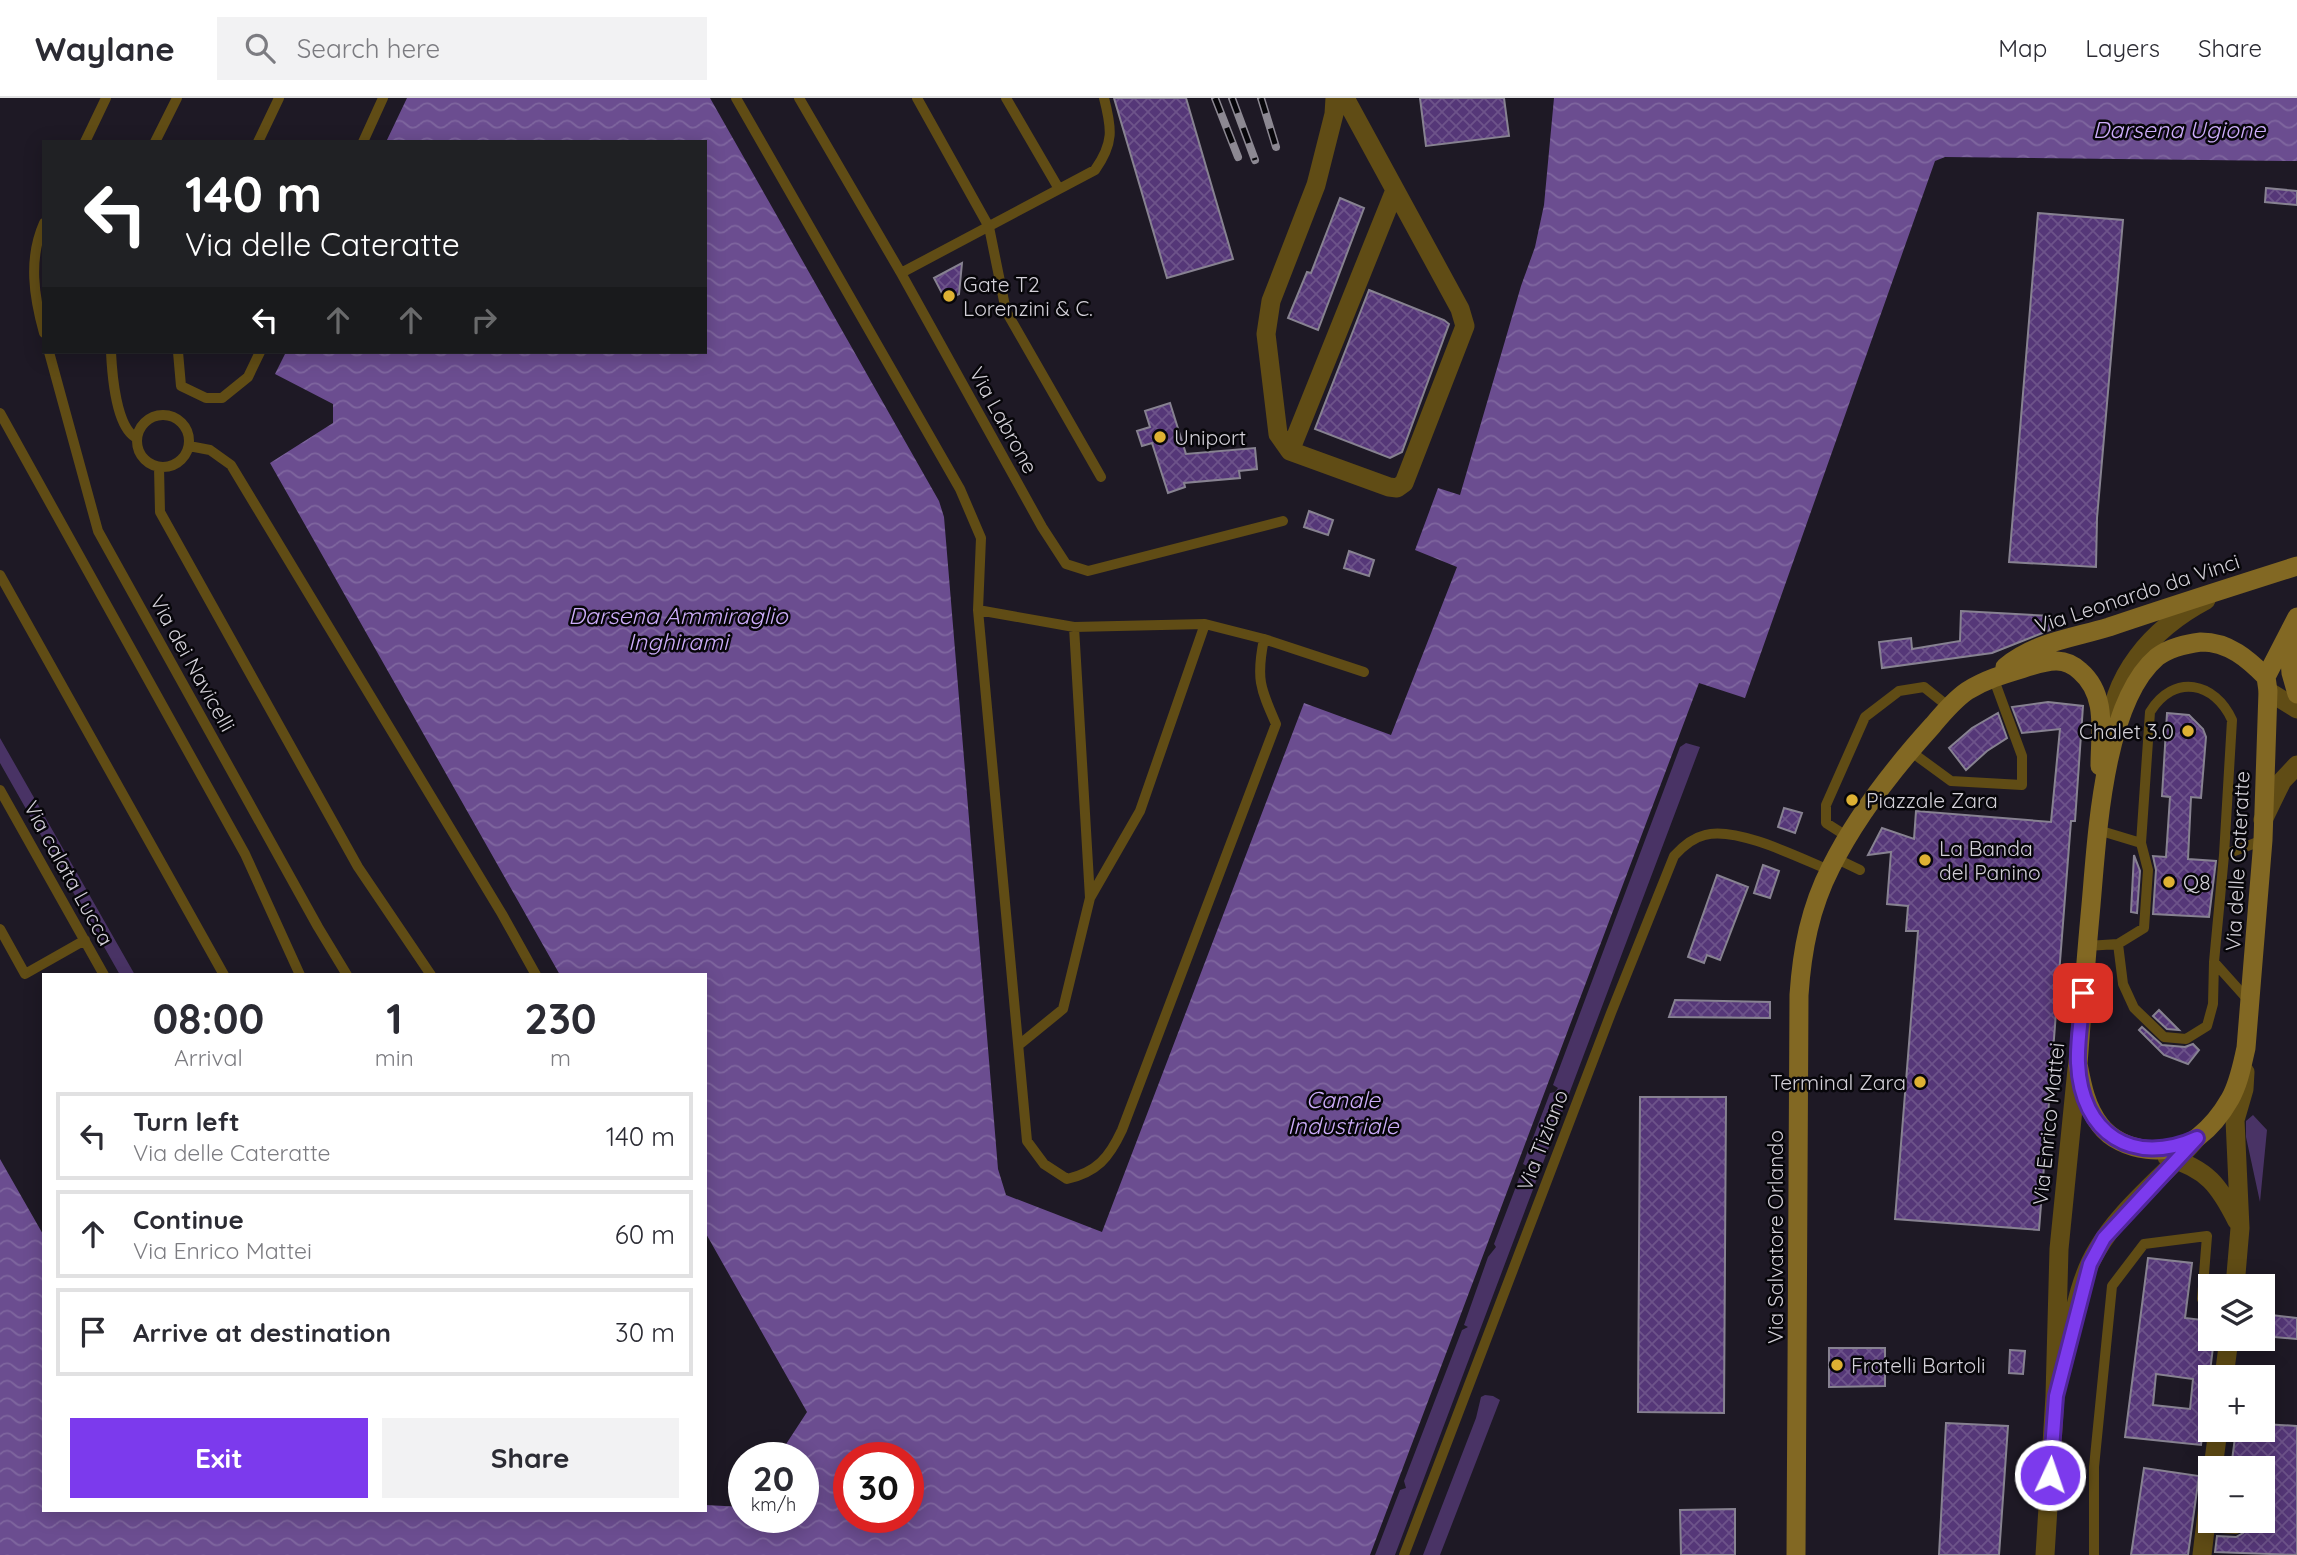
<!DOCTYPE html>
<meta charset="utf-8">
<style>
body{margin:0;font-family:Quicksand,sans-serif;background:#f2f2f3;color:#2b2b33;height:100vh;display:flex;flex-direction:column;font-size:26px;white-space:nowrap}
*{box-sizing:border-box;margin:0}
p{font-size:23px;color:#7c7c81}
.icon{flex:none;width:38px;height:38px;fill:none;stroke:currentColor;stroke-width:2;stroke-linecap:round;stroke-linejoin:round}
.map{position:relative;flex:1;overflow:hidden}
.sheet{position:absolute;left:42px;top:875px;width:665px;height:539px;display:flex;flex-direction:column;background:#fff;border-radius:0px;box-shadow:0 4px 18px #0003}
.sheet>*{flex:none}
.banner{position:absolute;left:42px;top:42px;width:665px;height:214px;border-radius:0px;box-shadow:0 4px 18px #0003;background:#202124;color:#fff;overflow:hidden}
.fabs{position:absolute;left:2198px;top:1176px;display:grid;gap:14px}
.fabs a{display:grid;place-items:center;width:77px;height:77px;border-radius:0px;background:#fff;box-shadow:0 4px 18px #0003;font-size:35px}
.speed{position:absolute;left:728px;top:1344px;display:flex;gap:14px;font-size:35px;font-weight:700;text-align:center}
.speed>*{display:grid;place-content:center;width:91px;height:91px;border-radius:50%;background:#fff;box-shadow:0 4px 18px #0003;line-height:1}
.speed small{font-size:18px;font-weight:400}
.speed .limit{border:10px solid #d22;background:#fff;color:#111}
.pin{position:absolute;display:grid;place-items:center;width:60px;height:60px;color:#fff;margin:-30px;border-radius:14px;box-shadow:0 4px 10px #0006}
.me{position:absolute;width:77px;margin:-38px;rotate:3deg;stroke-linejoin:round;filter:drop-shadow(0 0 5px #0008)}
.turn{display:flex;align-items:center;gap:24px;height:147px;padding:0 28px;font-size:32px}
.turn .icon{width:91px;height:91px;stroke-width:2.5}
.turn b{display:block;font-size:49px;line-height:60px}
.lanes{display:flex;align-items:center;height:66px;padding:0 28px;background:#0003;justify-content:center;gap:35px;direction:ltr}
.lanes .off{opacity:.35}
.eta{display:flex;justify-content:space-evenly;align-items:center;height:119px;text-align:center}
.eta b{font-size:42px;font-weight:700;line-height:49px}
.cta{display:flex;gap:14px;margin-top:auto;padding:14px 28px}
.cta a{flex:1;height:80px;border-radius:0px;background:#7c3aed;color:#fff;font-size:28px;font-weight:700;line-height:80px;text-align:center}
.cta a+a{background:#f2f2f3;color:#2b2b33}
ul{padding:0;list-style:none}
li{display:flex;align-items:center;gap:21px;height:88px;margin:0 14px 10px;padding:0 14px;border:4px solid #e1e1e2;border-radius:0px}
li div{flex:1}
li b{display:block;font-size:26px}
li em{font-style:normal}
header{display:flex;align-items:center;gap:42px;box-sizing:border-box;height:98px;padding:0 35px;background:#fff;border-bottom:2px solid #e1e1e2}
header strong{font-size:33px}
nav{display:flex;gap:38px;margin-inline-start:auto;font-size:24px}
.search{width:490px;height:63px;background:#f2f2f3;display:flex;align-items:center;gap:18px;box-sizing:border-box;padding:0 24px;border-radius:0px;color:#7c7c81;font-size:26px}
.map>svg:first-child{display:block}
.grass{fill:#493365}
.water{fill:url(#water-waves);fill-rule:evenodd}
.building{fill:url(#building-cross-hatch);stroke:#878291;stroke-width:2;fill-rule:evenodd}
.lines{fill:none;stroke-linecap:round;stroke-linejoin:round}
.service{stroke:#604c15;stroke-width:10}
.minor{stroke:#604c15;stroke-width:19}
.tertiary{stroke:#604c15;stroke-width:19}
.secondary{stroke:#826823;stroke-width:19}
.rail-casing{stroke:#8c8892;stroke-width:8}
.rail{stroke:#07060a;stroke-width:5;stroke-dasharray:16;stroke-linecap:butt}
.route-casing{stroke:#51269a;stroke-width:18}
.route{stroke:#7c3aed;stroke-width:12}
.poi-dot{fill:#deb133;stroke:#07060a;stroke-width:2.5}
.labels{text-anchor:middle;dominant-baseline:central;stroke-width:5;stroke-linejoin:round;paint-order:stroke}
.poi-label{font-size:21px;fill:#d3d0d8;stroke:#07060a;text-anchor:start}
.street-label{font-size:21px;fill:#d3d0d8;stroke:#07060a}
.water-label{font-size:23px;font-style:italic;fill:#cdadfa;stroke:#07060a}
</style>
<header>
<strong>Waylane</strong>
<div class="search"><svg class="icon" aria-label="search" viewBox="0 0 24 24"><circle cx="10" cy="10" r="6"/><path d="M15 15l6 6"/></svg>Search here</div>
<nav><a>Map</a><a>Layers</a><a>Share</a></nav>
</header>
<div class="map">
<svg width="2297" height="1457" viewBox="0 0 2297 1457">
<defs>
<pattern id="water-waves" width="16" height="10" patternUnits="userSpaceOnUse" patternTransform="scale(1.75)"><rect width="16" height="10" fill="#6b4d90"/><path d="M0 5q4-4 8 0t8 0" fill="none" stroke="#7f669f"/></pattern>
<pattern id="building-cross-hatch" width="8" height="8" patternUnits="userSpaceOnUse" patternTransform="scale(1.75)"><rect width="8" height="8" fill="#553778"/><path d="M0 0l8 8M0 8l8-8" fill="none" stroke="#6d538a"/></pattern>
</defs>
<rect width="100%" height="100%" fill="#1e1925"/>
<path class="grass" d="M0 640 135 877H120L0 665Z
M1686 645 1700 649 1395 1457H1375L1400 1392 1406 1390 1404 1383 1462 1232 1468 1229 1464 1227 1488 1159 1496 1149 1494 1146 1520 1078 1526 1074 1527 1068 1523 1066 1550 995 1555 994 1558 990 1553 987 1680 649Z
M2253 1017 2267 1032 2260 1104 2246 1039V1023Z
M1485 1297 1493 1298 1500 1302 1440 1457H1423L1476 1320 1481 1299Z"/>
<path class="water" d="M407 0H710L939 403 944 419 998 1071 1006 1097 1102 1134 1304 605 1391 637 1457 469 1415 452 1438 390 1460 397 1521 188 1535 149 1544 107 1554 0H2297V63L1945 59 1935 63 1745 600 1699 585 1370 1457H0V1061L44 1138V1412H705V1407L744 1409V1419H803V1360H777L807 1314 705 1134V877H560L270 365 333 325V306L275 276 286 254H705V44H386ZM849 1360H908V1419H849Z"/>
<path class="building" d="M1114 0H1186L1233 161 1167 180Z
M1420 0H1504L1509 38 1426 48Z
M2266 90 2297 93V107L2265 104Z
M1340 100 1364 110 1318 232 1288 220 1307 174 1311 175Z
M2038 115 2123 122 2097 420 2096 469 2009 464Z
M962 165 959 196 946 203 934 180Z
M1369 192 1444 222 1449 226 1402 354 1390 360 1315 331Z
M1170 305 1186 356 1255 350 1257 371 1239 373 1240 380 1184 385 1185 389 1168 395 1152 345 1142 348 1137 333 1150 329 1145 313Z
M1309 413 1333 422 1328 437 1304 429Z
M1349 453 1374 462 1369 478 1344 470Z
M1961 513 2051 518 2050 532 1992 555 1882 570 1879 544 1911 540 1912 551 1960 543Z
M2048 604 2083 608 2075 723H2071L2039 1132 1895 1121 1918 833H1906L1908 808 1887 806 1891 754 1868 757 1882 730 1914 741 1916 713 2051 724 2060 631 2022 635 2012 609Z
M1998 615 2007 640 1987 653 1966 672 1949 650 1972 630Z
M2167 615 2189 617 2203 631 2206 639 2201 700 2191 699 2188 761 2216 763 2209 819 2153 816 2156 772 2153 758 2166 759 2170 699 2162 698Z
M1784 710 1802 715 1795 735 1778 729Z
M2134 757 2140 773 2137 815 2131 814Z
M1763 767 1779 773 1770 800 1754 795Z
M1717 777 1748 789 1720 862 1707 857 1704 865 1688 859Z
M1675 902 1770 904V920L1669 919Z
M2159 912 2179 932 2167 931 2153 918Z
M2142 929 2162 947 2185 949 2193 946 2199 952 2188 966 2164 957 2139 932Z
M1640 999H1726L1724 1315 1638 1314Z
M2148 1160 2192 1165 2185 1220 2210 1223V1241H2214L2201 1347 2125 1339ZM2156 1276 2193 1281 2190 1311 2153 1307Z
M2263 1216 2297 1220V1241L2263 1238Z
M1829 1250H1885V1288L1829 1289Z
M2010 1252 2025 1253 2023 1276 2009 1275Z
M1946 1325 2008 1328 1999 1457H1939Z
M2263 1326 2297 1328V1457L2215 1454 2217 1438 2236 1439 2243 1435 2241 1425 2230 1423H2263V1370H2231L2236 1332H2263Z
M2144 1370 2199 1378 2188 1457H2131Z
M1735 1411V1457H1681L1680 1412Z"/>
<g class="lines">
<path class="service" d="M736 0 960 391 981 440 978 512 1027 1043 1044 1066 1067 1081C1097 1074 1109 1060 1122 1032L1276 626C1260 590 1256 580 1264 541
M799 0 901 175 1042 429 1066 466 1088 473 1283 423
M917 0 989 129 1006 213 1101 379
M1006 0 1059 91
M85 44 106 0
M155 44 177 0
M258 44 279 0
M363 44 383 0
M44 125C28 161 34 199 44 235
M901 175 1095 72C1114 45 1112 31 1104 0
M49 254 98 433 318 829 347 877
M111 254C112 275 116 331 137 340
M178 254 181 288 206 300H222L248 279 260 254
M0 315 245 756 300 877
M137 343a26 26 0 1 1 52 0a26 26 0 1 1-52 0Z
M189 348 210 352 231 367 502 816 536 877
M159 369 160 414 358 769 431 877
M0 477 224 877
M978 512 1074 529 1205 526 1264 541 1364 574
M1910 653 1951 683 2022 687V658L1993 579
M0 692 104 877
M1848 739 1826 725V707L1865 619 1899 593 1924 589 1949 609
M2141 745 2150 614C2174 575 2215 584 2232 622L2224 757
M1835 760 1860 772
M1090 800 1140 713 1205 526
M0 831 25 876 85 842
M2118 846 2123 886 2134 910 2164 939 2186 941 2207 928 2213 906 2214 864
M2087 848 2118 846 2144 830 2148 772 2141 745 2098 732
M2249 903 2214 864 2224 757 2263 742
M1019 947 1063 911 1090 800 1074 529
M2205 1429 2236 1431
M1404 1457 1611 915 1674 758C1683 748 1692 740 1705 737 1736 728 1800 760 1829 772
M2094 1457V1369L2112 1188 2144 1146 2207 1138 2202 1201 2210 1202"/>
<path class="minor" d="M1335 0 1334 16 1316 87 1271 203 1266 236 1278 336 1290 353 1389 389 1397 390 1404 385 1465 228 1460 211 1345 0
M1290 353 1395 92
M2167 1059C2207 1071 2219 1087 2237 1123
M2235 1188 2240 1130 2235 1022 2244 991 2245 974
M2065 1259C2073 1224 2078 1183 2097 1152 2121 1110 2166 1077 2197 1040
M2224 1279 2229 1241
M2213 1370 2218 1332
M2045 1457 2055 1298 2059 1151 2077 971
M2202 1457 2210 1390"/>
<path class="tertiary" d="M2268 593 2297 611
M2110 642C2108 579 2153 530 2206 502
M2263 722 2282 683 2297 667"/>
<path class="secondary" d="M2288 537 2291 575 2297 596
M2201 544C2229 544 2248 561 2266 579L2268 593 2263 742 2246 950C2242 967 2239 985 2230 1001 2222 1015 2211 1029 2198 1039 2171 1060 2121 1055 2100 1027 2086 1009 2082 987 2078 966 2082 913 2086 860 2091 807 2097 740 2103 605 2157 559 2170 549 2186 546 2201 544Z
M2005 569C2035 544 2073 540 2109 529 2171 508 2234 488 2297 468
M2266 579 2297 519
M1796 1457 1799 897C1802 852 1810 810 1831 769 1857 717 1894 670 1933 627 1943 615 1954 602 1967 593 1988 580 2008 575 2031 568 2050 562 2065 559 2080 573 2108 597 2100 635 2100 668"/>
<g class="rail-casing">
<path id="rail" d="M1215 0 1238 59
M1232 0 1255 62
M1261 0 1276 49"/>
</g>
<use href="#rail" class="rail"/>
</g>
<g class="lines">
<g class="route-casing">
<path id="route" d="M2050 1377 2056 1298 2090 1166 2104 1140 2197 1040C2133 1069 2081 1036 2078 965 2077 942 2082 918 2083 895"/>
</g>
<use href="#route" class="route"/>
</g>
<g class="poi-dot">
<circle cx="949" cy="198" r="7"/>
<circle cx="1160" cy="339" r="7"/>
<circle cx="2188" cy="633" r="7"/>
<circle cx="1852" cy="702" r="7"/>
<circle cx="1925" cy="762" r="7"/>
<circle cx="2169" cy="784" r="7"/>
<circle cx="1920" cy="984" r="7"/>
<circle cx="1837" cy="1267" r="7"/>
</g>
<g class="labels">
<g class="poi-label">
<text x="963" y="186">Gate T2<tspan x="963" dy="24">Lorenzini &amp; C.</tspan></text>
<text x="1174" y="339">Uniport</text>
<text x="2174" y="633" text-anchor="end">Chalet 3.0</text>
<text x="1866" y="702">Piazzale Zara</text>
<text x="1939" y="750">La Banda<tspan x="1939" dy="24">del Panino</tspan></text>
<text x="2183" y="784">Q8</text>
<text x="1906" y="984" text-anchor="end">Terminal Zara</text>
<text x="1851" y="1267">Fratelli Bartoli</text>
</g>
<g class="street-label">
<text transform="translate(1004 322) rotate(61)">Via Labrone</text>
<text transform="translate(2137 495) rotate(-18)">Via Leonardo da Vinci</text>
<text transform="translate(193 565) rotate(61)">Via dei Navicelli</text>
<text transform="translate(2237 763) rotate(-87)">Via delle Cateratte</text>
<text transform="translate(69 775) rotate(61)">Via calata Lucca</text>
<text transform="translate(2048 1026) rotate(-84)">Via Enrico Mattei</text>
<text transform="translate(1542 1042) rotate(-69)">Via Tiziano</text>
<text transform="translate(1775 1139) rotate(-90)">Via Salvatore Orlando</text>
</g>
<g class="water-label">
<text x="2179" y="31">Darsena Ugione</text>
<text x="678" y="517">Darsena Ammiraglio<tspan x="678" dy="26">Inghirami</tspan></text>
<text x="1343" y="1001">Canale<tspan x="1343" dy="26">Industriale</tspan></text>
</g>
</g>
</svg>
<div class="fabs">
<a><svg class="icon" aria-label="layers" viewBox="0 0 24 24"><path d="M12 4l9 5-9 5-9-5zM3 14l9 5 9-5"/></svg></a>
<a>+</a>
<a>−</a>
</div>
<div class="speed"><div>20<small>km/h</small></div><div class="limit">30</div></div>
<div class="pin" style="left:2083px;top:895px;background:#d93025"><svg class="icon" aria-label="arrive" viewBox="0 0 24 24"><path d="M6 21V4h12l-3 4 3 4H6"/></svg></div>
<svg class="me" style="left:2050px;top:1377px" viewBox="-20 -20 40 40"><circle r="17" fill="#7c3aed" stroke="#fff" stroke-width="3"/><path d="M0-11L8 9 0 5-8 9z" fill="#fff"/></svg>
<div class="banner">
<div class="turn"><svg class="icon" aria-label="left" viewBox="0 0 24 24"><path d="M17 20v-9H6M10 6l-5 5 5 5"/></svg><div><b>140 m</b>Via delle Cateratte</div></div>
<div class="lanes"><svg class="icon" aria-label="left" viewBox="0 0 24 24"><path d="M17 20v-9H6M10 6l-5 5 5 5"/></svg><svg class="icon off" aria-label="ahead" viewBox="0 0 24 24"><path d="M12 20V5M6 11l6-6 6 6"/></svg><svg class="icon off" aria-label="ahead" viewBox="0 0 24 24"><path d="M12 20V5M6 11l6-6 6 6"/></svg><svg class="icon off" aria-label="right" viewBox="0 0 24 24"><path d="M7 20v-9h11M14 6l5 5-5 5"/></svg></div>
</div>
<section class="sheet">
<div class="eta">
<div><b>08:00</b><p>Arrival</p></div>
<div><b>1</b><p>min</p></div>
<div><b>230</b><p>m</p></div>
</div>
<ul>
<li><svg class="icon" aria-label="left" viewBox="0 0 24 24"><path d="M17 20v-9H6M10 6l-5 5 5 5"/></svg><div><b>Turn left</b><p>Via delle Cateratte</p></div><em>140 m</em></li>
<li><svg class="icon" aria-label="ahead" viewBox="0 0 24 24"><path d="M12 20V5M6 11l6-6 6 6"/></svg><div><b>Continue</b><p>Via Enrico Mattei</p></div><em>60 m</em></li>
<li><svg class="icon" aria-label="arrive" viewBox="0 0 24 24"><path d="M6 21V4h12l-3 4 3 4H6"/></svg><div><b>Arrive at destination</b></div><em>30 m</em></li>
</ul>
<div class="cta"><a>Exit</a><a>Share</a></div>
</section>
</div>
